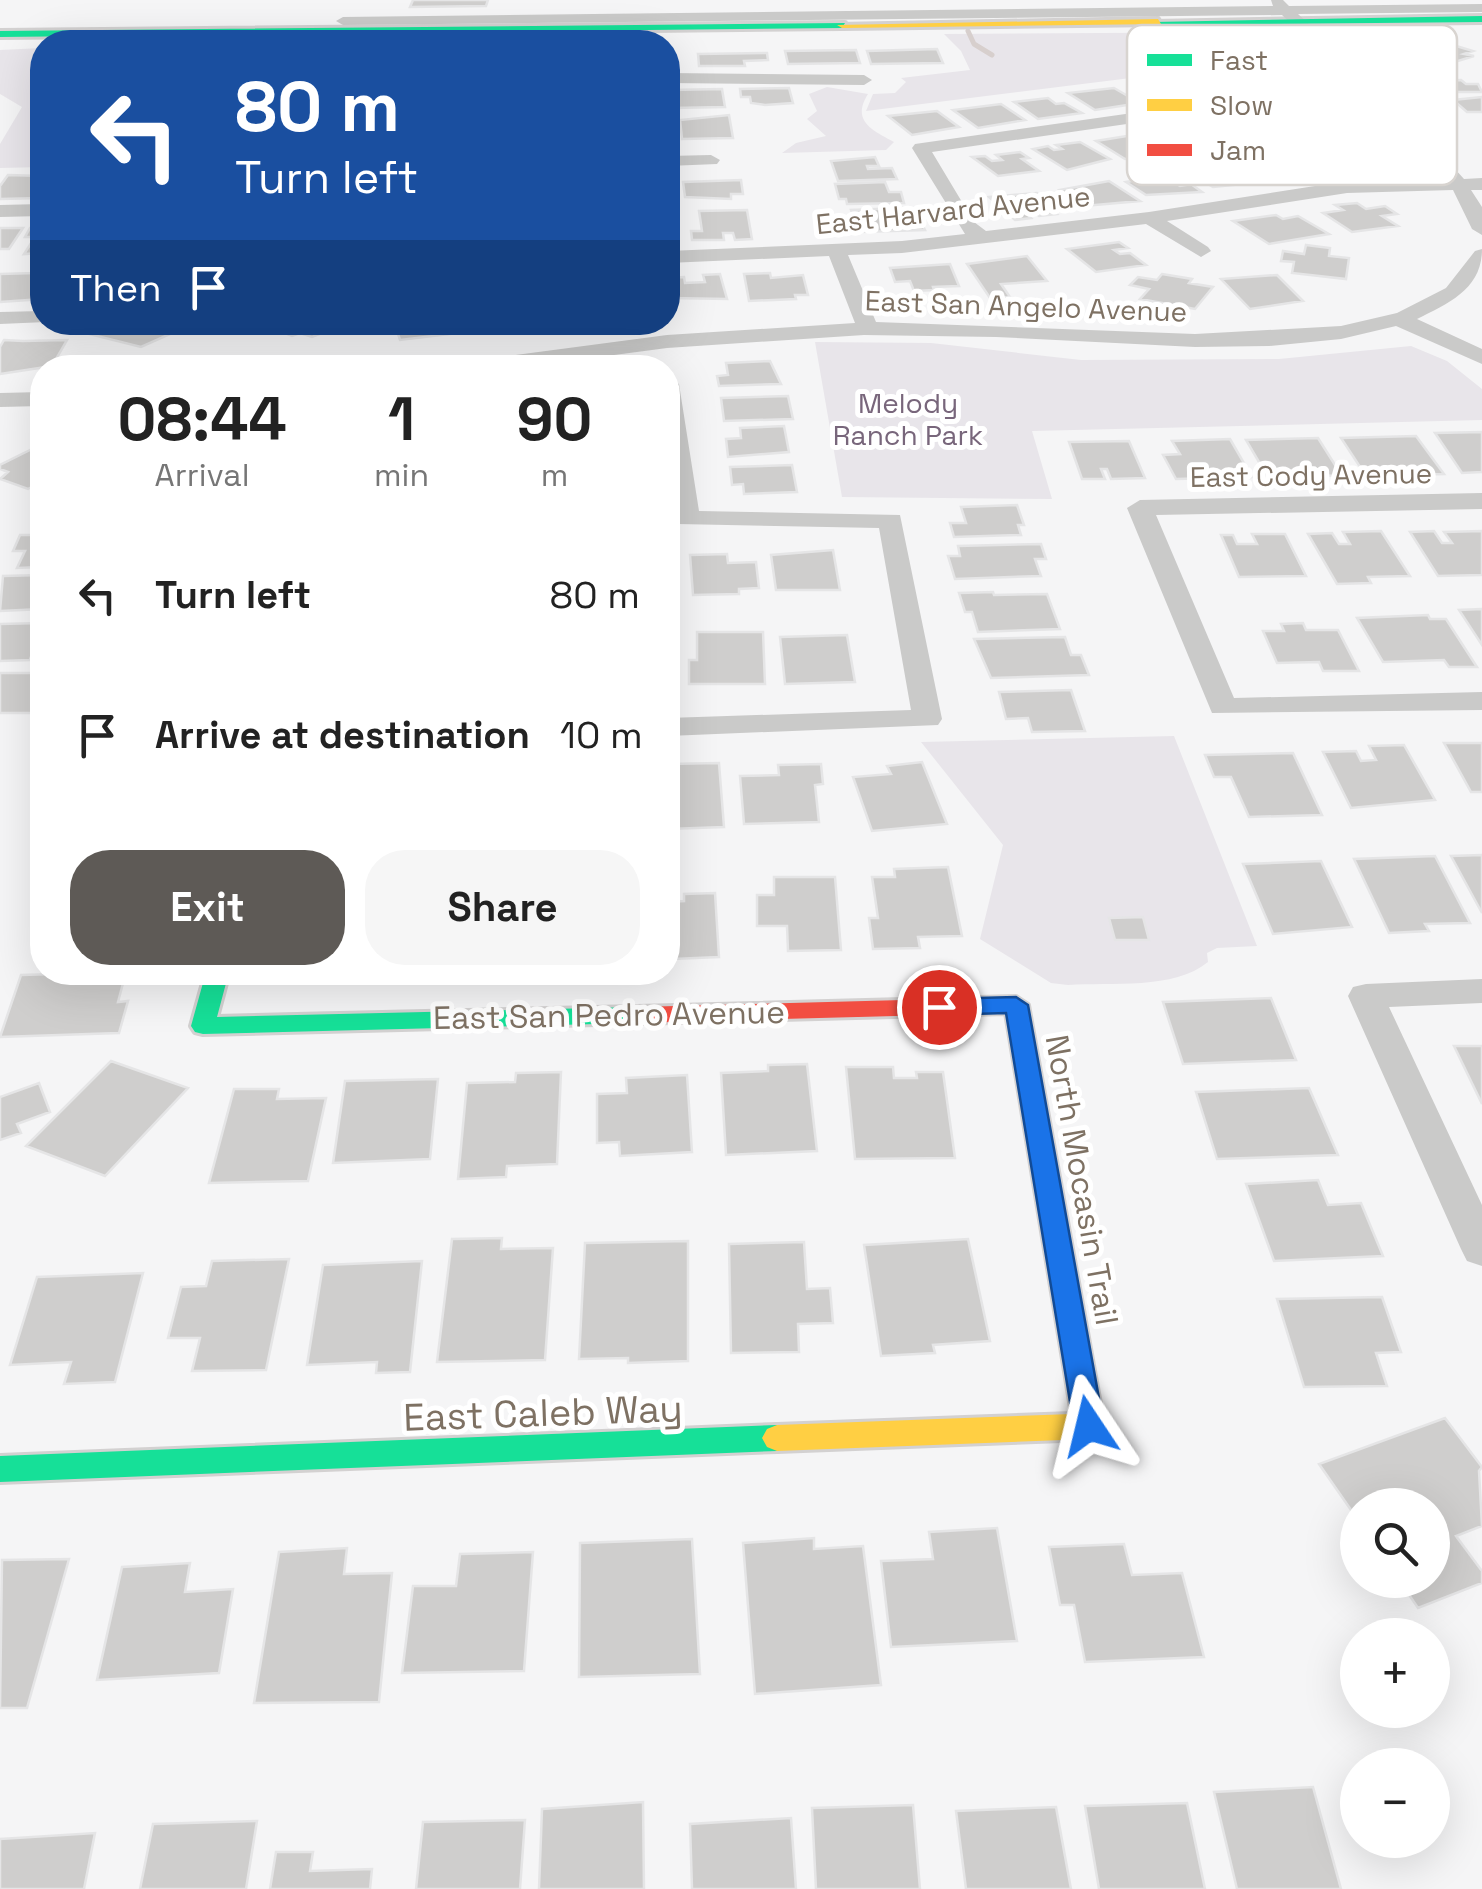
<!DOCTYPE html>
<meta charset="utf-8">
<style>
body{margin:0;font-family:"Space Grotesk",sans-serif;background:#f6f6f6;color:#222;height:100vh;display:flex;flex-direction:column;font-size:38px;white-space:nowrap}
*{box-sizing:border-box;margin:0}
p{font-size:32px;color:#767676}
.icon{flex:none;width:55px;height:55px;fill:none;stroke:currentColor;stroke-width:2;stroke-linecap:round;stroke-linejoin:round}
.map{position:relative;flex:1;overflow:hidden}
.sheet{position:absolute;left:30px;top:355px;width:650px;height:630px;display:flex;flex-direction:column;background:#fff;border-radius:40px;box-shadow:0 10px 40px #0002}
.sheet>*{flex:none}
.banner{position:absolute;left:30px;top:30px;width:650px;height:305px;border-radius:40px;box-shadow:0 10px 40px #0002;background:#1a4fa0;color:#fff;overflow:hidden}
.tools{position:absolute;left:1340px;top:1488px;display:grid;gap:20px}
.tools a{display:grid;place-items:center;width:110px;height:110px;border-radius:50%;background:#fff;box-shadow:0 10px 40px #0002;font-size:50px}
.pin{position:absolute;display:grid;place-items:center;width:85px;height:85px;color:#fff;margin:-42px;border:5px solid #fff;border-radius:50%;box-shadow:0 2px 10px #0007}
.me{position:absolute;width:110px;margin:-55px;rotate:350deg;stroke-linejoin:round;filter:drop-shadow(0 0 8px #0008)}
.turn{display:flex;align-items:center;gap:35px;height:210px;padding:0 40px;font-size:45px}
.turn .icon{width:130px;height:130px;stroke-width:2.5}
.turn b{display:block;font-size:70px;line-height:85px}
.then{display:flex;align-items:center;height:95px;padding:0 40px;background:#0003;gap:20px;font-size:38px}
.eta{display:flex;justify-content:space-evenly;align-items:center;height:170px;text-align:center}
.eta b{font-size:60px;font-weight:600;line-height:70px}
.action{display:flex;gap:20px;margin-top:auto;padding:20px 40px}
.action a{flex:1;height:115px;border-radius:40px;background:#5e5a56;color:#fff;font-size:40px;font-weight:600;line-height:115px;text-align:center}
.action a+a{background:#f6f6f6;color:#222}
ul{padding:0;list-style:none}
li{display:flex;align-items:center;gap:30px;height:140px;padding:0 40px}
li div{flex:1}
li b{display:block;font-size:38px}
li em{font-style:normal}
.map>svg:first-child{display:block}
.green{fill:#e8e5ea}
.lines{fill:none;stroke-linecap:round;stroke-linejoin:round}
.stream{stroke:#d7cfcd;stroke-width:5}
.building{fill:#cfcecd;stroke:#e5e5e6;stroke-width:2.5}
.fast-casing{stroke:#d3d1d1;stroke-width:6}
.slow-casing{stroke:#d3d1d1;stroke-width:6}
.jam-casing{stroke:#d3d1d1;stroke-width:6}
.street{fill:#cacac9;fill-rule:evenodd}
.fast{fill:#16e098;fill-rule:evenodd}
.slow{fill:#ffcf43;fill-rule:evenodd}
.jam{fill:#f24e42;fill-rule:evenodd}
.route{fill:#1a73e8;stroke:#114b97;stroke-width:2.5}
.labels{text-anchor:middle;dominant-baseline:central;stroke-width:10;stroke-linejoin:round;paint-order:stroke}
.far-street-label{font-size:28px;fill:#7e7163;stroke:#fff}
.far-park-label{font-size:28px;fill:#78667b;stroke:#fff}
.street-label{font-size:32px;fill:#7e7163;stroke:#fff}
.near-street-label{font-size:38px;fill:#7e7163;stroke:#fff}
.key{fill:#fff;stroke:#d8d4d0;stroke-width:2.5}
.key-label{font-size:28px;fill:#7e7163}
</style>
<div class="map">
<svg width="1482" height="1889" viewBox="0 0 1482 1889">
<rect width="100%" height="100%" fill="#f5f5f6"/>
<path class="green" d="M1283 32 1309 68 1163 74 866 111 873 94 895 93 906 82 901 78 970 70 961 51 944 34Z
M42 48V167L0 168V144L22 107 0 94V50Z
M827 87 868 94C851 121 872 130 894 142L886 150 782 153 796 143 826 136 807 119 817 111 809 94Z
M815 342 931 343 1081 360 1279 359 1411 346 1447 361 1482 389V420L1032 431 1052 499 842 497Z
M1174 736 1257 946 1217 948 1207 953 1208 962C1174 990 1111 982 1068 985L1051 983 980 939 1003 845 921 742Z"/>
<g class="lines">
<path class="stream" d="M968 31 974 44 992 55"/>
</g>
<path class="building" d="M413 0H488L486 6 410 7Z
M1443 42 1473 51 1464 54 1474 56 1458 61 1418 48Z
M937 49 943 63 871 64 867 51Z
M856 50 860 63 788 64 785 51Z
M767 53 768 60 744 61 745 66H699L698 54Z
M1461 80 1466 84H1478L1482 92H1437L1424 81Z
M789 88 793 103 765 105 751 103 750 97H741L740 89Z
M1114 88 1140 103 1095 110 1068 93Z
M722 89 725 107 672 108 671 90Z
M1482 97V112H1467L1453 100Z
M1048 98 1056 104 1064 103 1082 113 1038 119 1014 102Z
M1001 104 1025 120 978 128 953 110Z
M937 111 959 127 912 135 888 116Z
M729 115 733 138 682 139 680 120Z
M1139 134 1161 147 1137 154 1141 157 1125 159 1096 141Z
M1080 142 1110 159 1067 170 1033 149 1048 146 1054 150 1062 149 1056 145Z
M1020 152 1029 158 1022 159 1039 171 998 176 972 157 985 156 992 161 1002 160 996 155Z
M875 157 879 166H867L868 169 892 168 897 179 838 181 831 161Z
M1229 162 1265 182 1213 187 1182 169Z
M8 175 42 176V198L0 199V186Z
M1164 176 1180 186 1191 184 1202 192 1146 195 1126 182 1137 180 1133 177Z
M741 180 743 194H731V199L685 197 683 182Z
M1109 181 1140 201 1084 206 1060 190Z
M885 182 889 192H901L904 203 847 204 846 199H839L835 184Z
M1037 193 1057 214 1039 216 1031 209 1023 210 1031 218 1015 220 989 197Z
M1357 203 1366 209 1385 206 1397 214 1382 216 1398 226 1352 232 1323 213 1343 210 1335 205Z
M904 208 911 222H921L925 230 859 232 851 210Z
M747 210 752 239 735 240 733 233H723L724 240H692L691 231H702L699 211Z
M1276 215 1283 219 1298 216 1329 234 1269 244 1233 221Z
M0 228H23L9 249H0Z
M30 228H42V253L24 254 35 237H25Z
M1119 242 1128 248 1114 250 1120 254 1130 253 1146 265 1096 272 1067 249Z
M1306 245 1330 248 1329 256 1349 258 1346 279 1292 273 1294 262 1281 261 1283 251 1304 254Z
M1027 256 1047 281 1001 284 1010 297 990 298 967 264Z
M950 264 959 286 933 287 934 290 914 291 910 281 895 282 890 268Z
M37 270H42V299L0 302V274L35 273Z
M770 273 771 278 803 275 808 295H795L796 299 749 301 744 274Z
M720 274 727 299 670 298 668 278 684 277 685 283 705 282 703 275Z
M1162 274 1192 279 1189 283 1213 287 1195 309 1140 299 1149 289 1130 285 1138 277 1157 280Z
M1277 275 1303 301 1250 309 1221 279Z
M116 322H151L177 331 141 347 89 334Z
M365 322 344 331 335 328 312 337 300 333 292 336 259 323Z
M394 322H463L467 332 400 340Z
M4 340 23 341 67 340 52 366 0 374V347Z
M770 361 781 384 719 386 717 376 728 375 726 363Z
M788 396 793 419 724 421 721 398Z
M784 426 789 452 728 457 726 439 741 438 740 428Z
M1482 432V472L1462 473 1435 433Z
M1416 436 1444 474 1366 476 1341 438Z
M1318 438 1342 476 1266 474 1246 440Z
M1230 439 1252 477 1176 479 1163 455 1180 454 1172 441Z
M1129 441 1145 478 1111 479 1107 469H1101L1105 479H1082L1069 442Z
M34 448 42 451V481L28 489 0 479 8 472 0 469V465Z
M792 465 797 492 744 494 743 484 732 485 730 467Z
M1017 505 1024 525H1018L1021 535 954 537 950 523H966L961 507Z
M1381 531 1410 576 1368 577 1371 583 1337 584 1308 534 1332 533 1339 544H1350L1343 532Z
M1434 531 1442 543H1452L1444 532 1482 531V575L1438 576 1410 532Z
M1252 534H1285L1306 576 1239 577 1221 535H1233L1237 544H1257Z
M20 535H42V567L17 568 25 551H13Z
M1041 544 1046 559H1035L1041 576 955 579 948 556H960L958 546Z
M833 550 840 590H776L771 555Z
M727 554 728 563 756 562 759 588 739 589V594L693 595 690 555Z
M42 575V609L0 611 3 576Z
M993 592 994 595 1047 594 1060 629 978 632 972 612H965L959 593Z
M1482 609V645L1459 610Z
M1428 615 1430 619H1446L1477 667H1449L1444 660 1383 662 1357 618Z
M42 623 30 660 0 661V624Z
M1303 623 1306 630H1338L1359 671H1323L1319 662 1277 663 1263 631H1284L1281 624Z
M697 632H763L765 684H689V660H697Z
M847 635 855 682 785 684 780 637Z
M1065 637 1071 655H1081L1089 675 991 678 974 639Z
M0 673H42L41 713H0Z
M1071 690 1085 731 1032 732 1028 718 1006 719 999 692Z
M1444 743H1482V792H1471Z
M1404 745 1435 800 1351 808 1323 752 1356 751 1361 761 1376 760 1369 746Z
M1293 753 1322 815 1249 817 1231 777H1214L1205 755Z
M922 762 947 824 872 831 853 777 891 774 887 766Z
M719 763 724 827 668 829V764Z
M821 764 823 784 815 785 819 822 744 824 740 776 779 775 778 765Z
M1482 855V913L1451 856Z
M1435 856 1470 923 1425 924 1429 931 1389 933 1354 859Z
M1321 861 1352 927 1273 934 1243 864Z
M948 867 962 936 918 937 920 948 873 949 869 918H878L872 877H895L894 869Z
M774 877H835L841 950 788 951 787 926H757V895H774Z
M715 893 719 957 673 959V944H668V902L684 901V894Z
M1143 917 1149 940H1115L1109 918Z
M126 972 118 1002 128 1001 119 1033 0 1037 21 975Z
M1271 998 1296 1060 1183 1064 1163 1002Z
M1454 1046H1482V1104Z
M111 1061 188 1088 105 1176 26 1146Z
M807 1064 817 1151 726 1155 721 1073 768 1071V1065Z
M846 1067H893L894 1078H917L916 1072H943L955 1158 855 1159Z
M561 1072 557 1164 507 1166 506 1177 458 1179 467 1083 515 1082 516 1073Z
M687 1075 692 1152 620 1156 619 1142 597 1143V1094L627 1093 626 1078Z
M438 1079 430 1159 333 1163 345 1081Z
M39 1083 50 1112 17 1124 21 1133 0 1140V1097Z
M1309 1088 1338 1155 1217 1159 1196 1092Z
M234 1089H279L277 1099 326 1098 308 1181 209 1183Z
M1318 1180 1328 1205 1361 1203 1383 1256 1274 1261 1246 1184Z
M502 1238 501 1249 553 1248 545 1360 437 1362 452 1239Z
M968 1239 990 1341 933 1345 935 1353 881 1356 864 1245Z
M688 1241V1361L628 1363V1358L579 1359 585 1243Z
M804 1242 807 1289 830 1288 833 1323 798 1324 799 1352 731 1353 729 1244Z
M289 1259 266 1370 192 1371 200 1338H168L181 1287 206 1286 212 1261Z
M422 1261 410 1372 376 1373 377 1362 307 1365 323 1265Z
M143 1273 115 1382 64 1384 71 1362 10 1365 37 1277Z
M1382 1297 1401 1352 1376 1353 1387 1386 1304 1387 1277 1299Z
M1445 1418 1482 1467 1479 1471 1482 1526 1456 1536 1482 1571V1583L1418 1608 1399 1580H1432V1505H1358V1520L1319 1464Z
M997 1528 1017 1641 891 1647 881 1561 933 1559 929 1532Z
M814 1538V1549L863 1546 881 1685 755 1694 743 1543Z
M692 1539 700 1674 579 1677 580 1543Z
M1124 1544 1132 1575 1182 1573 1204 1657 1085 1662 1074 1605H1060L1049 1547Z
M347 1548 344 1574 392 1573 379 1702 254 1703 279 1552Z
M533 1552 524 1671 402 1673 413 1586H456L460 1554Z
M69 1559 27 1708H0L2 1560Z
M190 1563 185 1592 233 1589 219 1673 97 1680 122 1567Z
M1313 1787 1341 1889H1237L1214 1792Z
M643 1802 644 1889H539L542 1809Z
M1187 1803 1205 1889H1099L1085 1806Z
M913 1805 920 1889H816L812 1808Z
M1056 1807 1071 1889H966L956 1811Z
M791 1818 796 1889H692L690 1824Z
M525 1820 520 1889H416L423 1822Z
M257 1821 246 1889H140L153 1824Z
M95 1833 84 1889H0V1839Z
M276 1852H313L310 1871 372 1869 370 1889H270Z"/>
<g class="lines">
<g class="fast-casing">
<path id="fast" d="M1482 16V22L1158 25 1153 22Z
M845 23 842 28 0 37V31Z
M206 972H229L217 1017 637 1007 649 1015 637 1023 203 1034 195 1032 191 1026Z
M777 1425 787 1429 792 1438 787 1447 777 1451 0 1482V1456Z"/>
</g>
<g class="slow-casing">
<path id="slow" d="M1158 19 1161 24 842 28 837 25Z
M1025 1046 1034 1049 1037 1055 1104 1426 1099 1435 1089 1439 777 1451 767 1447 762 1438 767 1429 777 1425 1072 1414 1013 1055 1016 1049Z"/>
</g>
<g class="jam-casing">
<path id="jam" d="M1016 997 1028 1005 1037 1055 1034 1061H1016L1013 1055 1006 1013 637 1023 625 1015 637 1007Z"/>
</g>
<path class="street" d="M1271 0H1283L1289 6 1482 4V12L1298 14 1399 107 1464 179 1482 178V190H1471L1482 207V235L1472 229 1453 190 1347 193 1167 221 1208 247 1211 251 1201 257 1146 224 902 253 848 255 876 322 1195 334 1341 326 1397 313 1446 288 1475 251 1482 249C1482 289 1449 303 1417 319L1482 349V364L1396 326 1341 339 1269 346 1195 347 996 337 864 335 667 348 516 368H460L471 361 667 335 855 323 829 256 668 263V251L902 241 965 234 912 148 915 144 1196 104 1369 97 1282 15 343 25 336 21 343 17 1273 6ZM1379 107 1446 179 1347 181 1149 212 986 231 974 222 932 152 1196 114Z
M668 73 864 75 872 80 864 85 668 83Z
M711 155 720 160 717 164 668 166V156Z
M42 204V216L0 217V205Z
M42 311 46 322 0 324V312Z
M668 377 679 384 699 511 900 515 942 719 938 725 668 736V718L911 710 879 528 678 524 668 468Z
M42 392V406L0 407V393Z
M1482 493V509L1156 515 1234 698 1482 692V710L1212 713 1127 508 1140 500Z
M1482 979V1003L1389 1007 1482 1205V1266L1467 1261 1461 1249 1348 996 1353 987 1366 984Z"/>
<use href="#fast" class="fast"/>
<use href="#slow" class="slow"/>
<use href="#jam" class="jam"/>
</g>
<path class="route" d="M1016 997 1028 1005 1104 1426 1100 1436 1089 1439 1079 1436 1074 1426 1006 1013 939 1015 927 1007 939 999Z"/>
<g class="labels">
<g class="far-street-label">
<text transform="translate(953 210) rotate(-6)">East Harvard Avenue</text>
<text transform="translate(1026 306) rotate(2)">East San Angelo Avenue</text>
<text transform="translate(1311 475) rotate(-1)">East Cody Avenue</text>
</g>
<g class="far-park-label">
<text x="908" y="403">Melody<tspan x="908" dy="32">Ranch Park</tspan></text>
</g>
<g class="street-label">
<text transform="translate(609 1015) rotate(-1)">East San Pedro Avenue</text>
<text transform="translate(1082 1180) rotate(80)">North Mocasin Trail</text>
</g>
<g class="near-street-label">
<text transform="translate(543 1413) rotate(-2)">East Caleb Way</text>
</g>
</g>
<rect x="1127" y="25" width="330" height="160" rx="15" class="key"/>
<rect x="1147" y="54" width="45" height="12" fill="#16e098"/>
<rect x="1147" y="99" width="45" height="12" fill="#ffcf43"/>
<rect x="1147" y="144" width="45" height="12" fill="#f24e42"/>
<g class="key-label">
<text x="1210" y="70">Fast</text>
<text x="1210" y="115">Slow</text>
<text x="1210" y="160">Jam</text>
</g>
</svg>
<div class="tools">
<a><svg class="icon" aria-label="search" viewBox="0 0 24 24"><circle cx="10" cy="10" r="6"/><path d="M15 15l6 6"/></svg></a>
<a>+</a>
<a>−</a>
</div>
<div class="pin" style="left:939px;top:1007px;background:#d93025"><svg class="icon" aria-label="arrive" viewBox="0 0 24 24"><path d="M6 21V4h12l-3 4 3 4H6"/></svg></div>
<svg class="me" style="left:1089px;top:1426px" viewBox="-20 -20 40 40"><path d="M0-17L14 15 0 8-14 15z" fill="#1a73e8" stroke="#fff" stroke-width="4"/></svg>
<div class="banner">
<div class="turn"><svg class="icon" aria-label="left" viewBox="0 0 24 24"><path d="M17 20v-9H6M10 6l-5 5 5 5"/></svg><div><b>80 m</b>Turn left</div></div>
<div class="then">Then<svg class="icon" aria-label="arrive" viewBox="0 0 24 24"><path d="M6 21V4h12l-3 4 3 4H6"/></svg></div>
</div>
<section class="sheet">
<div class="eta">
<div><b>08:44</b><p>Arrival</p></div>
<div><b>1</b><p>min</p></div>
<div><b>90</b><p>m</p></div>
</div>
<ul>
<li><svg class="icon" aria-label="left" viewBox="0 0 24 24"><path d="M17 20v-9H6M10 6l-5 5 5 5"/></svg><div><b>Turn left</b></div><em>80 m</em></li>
<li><svg class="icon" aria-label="arrive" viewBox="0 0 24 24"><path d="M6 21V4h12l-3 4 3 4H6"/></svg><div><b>Arrive at destination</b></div><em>10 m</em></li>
</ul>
<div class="action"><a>Exit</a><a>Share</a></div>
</section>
</div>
